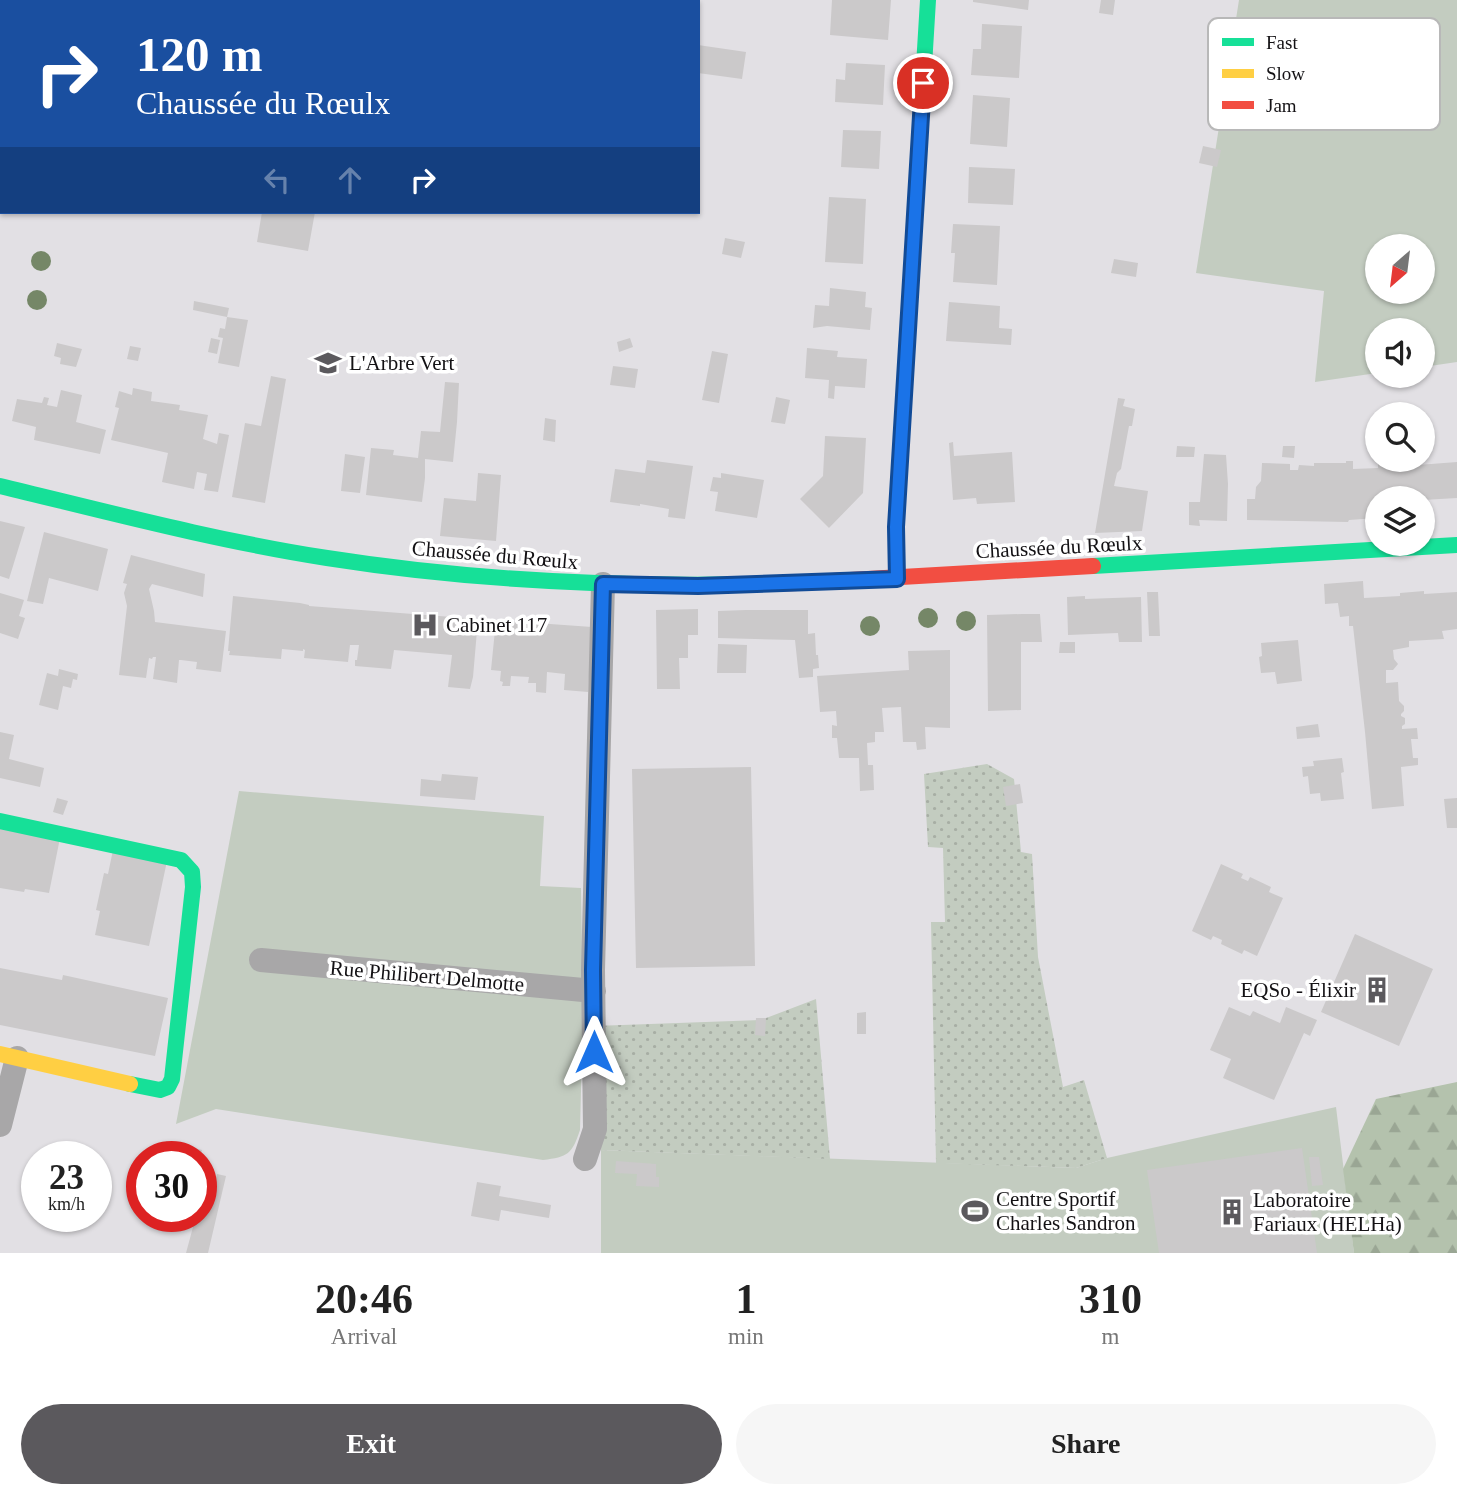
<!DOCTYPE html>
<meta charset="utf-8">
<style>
body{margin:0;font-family:Georgia,serif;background:#f6f6f6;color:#222;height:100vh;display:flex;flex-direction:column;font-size:26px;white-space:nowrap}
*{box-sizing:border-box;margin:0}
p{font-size:23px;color:#767676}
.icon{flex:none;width:38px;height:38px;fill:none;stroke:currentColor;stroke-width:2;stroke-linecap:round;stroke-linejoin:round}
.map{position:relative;height:1253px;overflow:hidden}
.details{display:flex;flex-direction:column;background:#fff;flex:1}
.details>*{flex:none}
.top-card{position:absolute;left:0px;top:0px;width:700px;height:214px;box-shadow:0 2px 5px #0004;background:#1a4fa0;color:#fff;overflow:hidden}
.needle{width:46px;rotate:208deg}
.fabs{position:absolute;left:1365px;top:234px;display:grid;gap:14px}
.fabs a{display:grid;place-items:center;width:70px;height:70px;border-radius:50%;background:#fff;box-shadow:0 2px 5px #0004;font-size:35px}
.speed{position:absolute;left:21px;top:1141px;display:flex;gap:14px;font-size:35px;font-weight:700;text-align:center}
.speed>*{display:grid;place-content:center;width:91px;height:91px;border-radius:50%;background:#fff;box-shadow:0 2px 5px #0004;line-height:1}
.speed small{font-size:18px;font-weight:400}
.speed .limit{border:10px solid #d22;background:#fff;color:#111}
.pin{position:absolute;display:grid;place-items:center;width:60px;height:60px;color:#fff;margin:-30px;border:4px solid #fff;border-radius:50%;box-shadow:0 2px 7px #0007}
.me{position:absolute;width:77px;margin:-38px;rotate:0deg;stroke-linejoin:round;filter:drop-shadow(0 0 5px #0008)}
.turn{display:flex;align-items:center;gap:24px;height:147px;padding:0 21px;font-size:32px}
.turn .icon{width:91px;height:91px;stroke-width:2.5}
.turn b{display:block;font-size:49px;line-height:60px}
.lanes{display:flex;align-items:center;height:66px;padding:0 21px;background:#0003;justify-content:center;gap:35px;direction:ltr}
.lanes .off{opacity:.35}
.eta{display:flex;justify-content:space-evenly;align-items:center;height:119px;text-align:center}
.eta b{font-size:42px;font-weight:600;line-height:49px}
.primary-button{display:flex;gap:14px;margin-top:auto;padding:14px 21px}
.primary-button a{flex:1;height:80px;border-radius:42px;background:#5b595d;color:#fff;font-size:28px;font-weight:600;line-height:80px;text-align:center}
.primary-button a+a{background:#f6f6f6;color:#222}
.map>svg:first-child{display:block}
.grass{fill:#c3ccc0;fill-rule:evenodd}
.forest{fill:url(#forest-firs)}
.garden{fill:url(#garden-dots)}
.building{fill:#cbc9ca}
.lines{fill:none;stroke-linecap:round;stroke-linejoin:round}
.street{stroke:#a8a7a8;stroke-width:24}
.fast{stroke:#16e098;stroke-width:16}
.slow{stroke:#ffcf43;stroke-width:16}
.jam{stroke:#f24e42;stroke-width:16}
.tree{fill:#758767}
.route-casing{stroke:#114b97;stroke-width:18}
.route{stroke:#1a73e8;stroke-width:12}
.labels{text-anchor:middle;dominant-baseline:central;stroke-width:7;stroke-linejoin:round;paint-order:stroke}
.poi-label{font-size:21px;fill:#131114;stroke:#fff;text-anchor:start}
.street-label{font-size:21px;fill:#131114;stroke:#fff}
.key{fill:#fff;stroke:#b8b8b8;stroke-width:2}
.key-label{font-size:19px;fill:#131114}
</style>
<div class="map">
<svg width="1457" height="1253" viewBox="0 0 1457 1253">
<defs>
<pattern id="forest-firs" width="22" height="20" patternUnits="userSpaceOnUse" patternTransform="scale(1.75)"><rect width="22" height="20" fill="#b4c2ad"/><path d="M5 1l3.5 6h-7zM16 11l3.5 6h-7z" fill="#9aa694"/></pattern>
<pattern id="garden-dots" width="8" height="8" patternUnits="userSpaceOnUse" patternTransform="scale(1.75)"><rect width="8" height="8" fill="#c3ccc0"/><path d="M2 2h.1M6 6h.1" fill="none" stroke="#a7aea4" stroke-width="1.8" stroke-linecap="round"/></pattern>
</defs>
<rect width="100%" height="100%" fill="#e2e0e4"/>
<path class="grass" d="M1239 0H1457V362L1423 367V331H1377V373L1315 382 1324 291 1196 273ZM1377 247H1423V292H1377Z
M239 791 544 816 540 886 581 888 583 1011 580 1130C572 1154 568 1157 543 1160L216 1109 176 1124Z
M1336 1107 1354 1253H601V1150L1076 1168 1107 1158Z"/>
<path class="forest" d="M1457 1082V1253H1354L1343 1169 1376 1099Z"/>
<path class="garden" d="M987 764 1014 779 1021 852 1032 854 1038 957 1063 1087 1084 1080 1107 1158 1076 1168 936 1163 931 922H945L943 848 928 847 924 774Z
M816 999 830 1159 601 1150 595 1129 594 1026 761 1020Z"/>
<path class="building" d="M832 0H891L888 40 830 35Z
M973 0H1029L1028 10 973 2Z
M1101 0H1115L1113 15 1099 13Z
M982 24 1022 26 1019 78 971 75 973 49H981Z
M698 45 746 52 742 79 698 73Z
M846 63 885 65 883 105 835 102 836 79 845 80Z
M973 95 1010 98 1007 147 970 144Z
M843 130 881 131 879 169 841 167Z
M1203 146 1221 150 1217 167 1199 163Z
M969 167 1015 169 1013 205 968 203Z
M829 197 866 199 863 264 825 262Z
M262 212H315L308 251 257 242Z
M953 224 1000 226 997 285 953 282 955 253H951Z
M725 238 745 242 741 258 722 254Z
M1114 259 1138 263 1136 277 1111 273Z
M830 288 866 292 865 307 872 308 870 330 827 326 813 328 815 305 829 306Z
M194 301 229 308 227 317 193 310Z
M949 302 1000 306 999 328 1012 329 1011 345 946 341Z
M227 317 248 320 239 367 218 363 223 338 218 337 220 328 225 329Z
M211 338 220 340 217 354 208 352Z
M630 338 633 347 619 352 617 342Z
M57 343 82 349 76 367 60 364 61 358 54 356Z
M130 346 141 348 138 361 127 359Z
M807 348 838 351 837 357 867 359 865 388 835 386 834 399 828 398 829 380 805 378Z
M712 351 728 354 719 403 702 400Z
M613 366 638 369 635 388 610 385Z
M271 376 286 379 265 503 232 497 245 423 261 426Z
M445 382 459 383 457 422 453 462 425 459V478L422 502 366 495 371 448 394 450 393 455 418 458 421 431 440 432Z
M133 388 152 392 151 401 180 405 179 410 208 415 203 439 217 444 219 433 229 435 218 492 204 490 207 474 197 472 194 489 162 482 168 453 111 440 119 408 115 407 119 391 132 395Z
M61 390 82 395 76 422 106 430 100 454 34 440 36 427 12 421 17 399 42 403 44 397 49 398 47 405 57 407Z
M776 397 790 400 785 424 771 422Z
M1118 398 1125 399 1123 406 1135 409 1132 426H1129L1121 469 1117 473 1114 486 1148 491 1142 531 1095 533Z
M545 418 556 420 555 442 543 440Z
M825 436 866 438 863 493 829 528 800 499 823 476Z
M953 442 954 456 1012 452 1015 502 977 504 976 498 953 500 949 443Z
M1177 446 1195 447 1194 457H1176Z
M1283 446H1295L1294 458 1282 457Z
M345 454 365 457 360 493 341 491Z
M1204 454 1226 455 1228 484 1227 521 1199 520 1200 526 1189 525V502H1200Z
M647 460 693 466 685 519 668 517 669 509 640 504V506L610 502 615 469 645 473Z
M1378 460H1418V465L1457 462V498L1423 500 1377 499V518L1349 520 1348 522 1247 520V499H1255L1256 487 1261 481 1262 463 1290 464V470H1298L1299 465 1314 466V463H1346V461H1353V469L1378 468Z
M478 473 501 475 496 541 440 536 444 498 476 501Z
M721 473 764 480 757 518 715 511 718 492 710 491 713 477 721 478Z
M0 521 25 527 9 579 0 576Z
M44 532 108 549 98 591 49 578 43 604 27 601Z
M131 555 205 574 203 597 152 584 149 589 154 611 155 622 226 631 221 672 196 669 197 662 181 660H179L177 683 153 679 156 657H153L152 659 149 658 146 678 119 675 127 606 124 593 127 584 123 583Z
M1363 581 1364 598 1400 596V593L1424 591V594L1457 592V629L1442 631 1444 639 1409 641V647L1393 650 1394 659 1398 664 1393 670H1386V683L1398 682 1399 701 1404 706V711L1401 714V716L1405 718V724L1402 726V729L1417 728 1418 739H1411L1413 758H1418V765L1401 767 1404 806 1372 809 1365 732 1353 626H1349V616L1340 617 1338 603 1325 604 1324 584Z
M1147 592H1158L1160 636H1149Z
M0 593 24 600 19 616 25 618 18 639 0 633Z
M233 596 300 603 309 605V606L478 619 473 677 470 689 448 687 452 655 394 650 391 669 355 666V660H357L359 645H350L348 662 304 658 305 650 303 649V651L282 649 281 659 229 655 230 651H228Z
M1085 596V599L1141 597 1142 642H1119L1118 633 1068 635 1067 597Z
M698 609V635H688V658H679L680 689H657L656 610Z
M746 610H808V634L815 633 816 655H818L819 668 813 669V677L799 678 795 640 718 638V611Z
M1022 614H1040L1042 642H1021V710L988 711 987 615Z
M496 620 592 627 588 692 564 690 565 674 547 672 546 693 536 692V683H528L529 677 511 676 510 686H502L503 682 500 681 501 671 491 670Z
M1298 640 1302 681 1277 684 1275 672 1261 673 1259 657 1262 656 1261 643Z
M1060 642H1075V653H1059Z
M718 644 747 645 746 673H717Z
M950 650V728L925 727 926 749 917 750 916 742H903L901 707 882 708 884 732H875V742L867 743 868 765H873L874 790 860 791 859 758H839L837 738H832V725L837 726 836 711 820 712 817 676 909 670 908 651Z
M59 669 78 674 77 680 73 679 71 688 63 686 58 710 39 705 47 673 58 676Z
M1318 724 1320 737 1297 739 1296 727Z
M0 732 14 735 9 759 44 768 40 787 0 778Z
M1342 758 1344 772 1341 773 1344 799 1321 801 1320 793 1310 794 1308 776 1303 777 1302 767 1314 766 1313 761Z
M751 767 755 966 636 968 632 769Z
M442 774 478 777 475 800 420 796 421 779 441 781Z
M1020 784 1023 803 1006 806 1003 787Z
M57 798 68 801 63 815 53 812Z
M1457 798V828H1447L1444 799Z
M0 826 60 838 49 893 25 889 24 892 0 888Z
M113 850 167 861 149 946 95 935 100 911 96 910 104 873 108 874Z
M1221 864 1243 874 1241 878 1248 881 1250 877 1271 887 1269 892 1283 898 1257 956 1244 950 1242 954 1221 944 1222 940 1213 936 1211 940 1192 931Z
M1355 934 1433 969 1399 1046 1321 1012Z
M0 968 62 980 63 975 168 998 155 1056 0 1025Z
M1229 1007 1250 1016 1253 1011 1280 1023 1286 1007 1317 1020 1310 1036 1304 1033 1274 1100 1223 1078 1231 1059 1210 1050Z
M866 1012V1034H857V1013Z
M756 1018H766L765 1036 755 1035Z
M166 1141 202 1150 200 1157H176L163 1154Z
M1302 1148 1317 1253H1159L1147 1170Z
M1309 1157H1319L1323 1185 1312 1186Z
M616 1161 656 1164V1177H659V1187L636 1186 637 1174 615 1173Z
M217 1174 226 1176 208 1253H186L196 1216H201V1200L207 1181 215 1182Z
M477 1182 501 1186 499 1196 551 1205 549 1218 501 1210 499 1221 471 1216Z"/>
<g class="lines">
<path class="street" d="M261 960 594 991
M0 1125 17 1058
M585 1159 595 1129 593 970 603 584"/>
<path class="fast" d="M0 486C108 512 217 541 327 558 467 580 609 587 751 584
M1093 566 1457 545
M897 578 896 527 928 0
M0 821 181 860 192 872 193 887 172 1079 168 1087 160 1090 130 1084"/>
<path class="slow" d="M0 1054 130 1084"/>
<path class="jam" d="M751 584 798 583 1093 566"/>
</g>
<g class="tree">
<circle cx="41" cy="261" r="10"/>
<circle cx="37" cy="300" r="10"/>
<circle cx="928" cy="618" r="10"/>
<circle cx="966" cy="621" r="10"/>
<circle cx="870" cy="626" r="10"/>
</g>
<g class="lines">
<g class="route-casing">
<path id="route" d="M594 1052 593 970 603 584 698 586 897 579 896 527 923 83"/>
</g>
<use href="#route" class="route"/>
</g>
<defs>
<g id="school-bare" transform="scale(2.1)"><path d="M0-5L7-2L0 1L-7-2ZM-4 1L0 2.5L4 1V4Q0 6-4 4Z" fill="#5b595d" stroke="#fff" stroke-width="2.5" paint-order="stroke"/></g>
<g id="hospital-bare" transform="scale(2.1)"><path d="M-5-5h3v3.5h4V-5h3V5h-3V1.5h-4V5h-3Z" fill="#5b595d" stroke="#fff" stroke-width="2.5" paint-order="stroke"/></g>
<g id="building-bare" transform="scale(2.1)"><path d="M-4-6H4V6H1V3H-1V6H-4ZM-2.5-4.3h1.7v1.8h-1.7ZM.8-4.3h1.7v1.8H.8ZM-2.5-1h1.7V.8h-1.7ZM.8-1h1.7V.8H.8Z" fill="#5b595d" stroke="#fff" stroke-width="2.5" paint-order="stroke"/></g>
<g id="stadium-bare" transform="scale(2.1)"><path d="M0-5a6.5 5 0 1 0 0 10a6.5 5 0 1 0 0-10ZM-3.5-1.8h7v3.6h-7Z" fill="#5b595d" stroke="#fff" stroke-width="2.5" paint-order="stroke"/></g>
</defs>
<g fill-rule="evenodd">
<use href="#school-bare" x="328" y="363"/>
<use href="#hospital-bare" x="425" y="625"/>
<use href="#building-bare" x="1377" y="990"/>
<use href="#stadium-bare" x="975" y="1211"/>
<use href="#building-bare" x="1232" y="1212"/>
</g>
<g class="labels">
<g class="poi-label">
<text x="349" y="363">L'Arbre Vert</text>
<text x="446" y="625">Cabinet 117</text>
<text x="1356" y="990" text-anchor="end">EQSo - Élixir</text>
<text x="996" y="1199">Centre Sportif<tspan x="996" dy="24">Charles Sandron</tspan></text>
<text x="1253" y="1200">Laboratoire<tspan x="1253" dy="24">Fariaux (HELHa)</tspan></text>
</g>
<g class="street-label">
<text transform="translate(1059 547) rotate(-3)">Chaussée du Rœulx</text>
<text transform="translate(495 555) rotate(5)">Chaussée du Rœulx</text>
<text transform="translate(427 976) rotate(5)">Rue Philibert Delmotte</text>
</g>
</g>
<rect x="1208" y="18" width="232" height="112" rx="10" class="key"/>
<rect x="1222" y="38" width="32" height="8" fill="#16e098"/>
<rect x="1222" y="69" width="32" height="9" fill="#ffcf43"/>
<rect x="1222" y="101" width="32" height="8" fill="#f24e42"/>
<g class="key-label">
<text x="1266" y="49">Fast</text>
<text x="1266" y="80">Slow</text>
<text x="1266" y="112">Jam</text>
</g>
</svg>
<div class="fabs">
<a><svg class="needle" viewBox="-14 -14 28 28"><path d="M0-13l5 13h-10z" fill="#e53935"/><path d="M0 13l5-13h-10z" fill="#767676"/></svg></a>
<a><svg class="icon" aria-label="sound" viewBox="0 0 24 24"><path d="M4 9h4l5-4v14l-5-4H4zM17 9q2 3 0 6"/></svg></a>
<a><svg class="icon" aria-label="search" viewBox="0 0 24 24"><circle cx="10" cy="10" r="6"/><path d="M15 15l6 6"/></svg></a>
<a><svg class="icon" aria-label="layers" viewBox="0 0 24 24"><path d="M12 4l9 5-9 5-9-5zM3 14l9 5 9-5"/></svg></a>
</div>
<div class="speed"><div>23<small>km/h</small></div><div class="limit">30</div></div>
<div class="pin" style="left:923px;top:83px;background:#d93025"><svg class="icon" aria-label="arrive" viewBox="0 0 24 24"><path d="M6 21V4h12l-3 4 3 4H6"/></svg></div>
<svg class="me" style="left:594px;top:1052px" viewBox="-20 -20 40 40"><path d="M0-17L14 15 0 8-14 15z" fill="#1a73e8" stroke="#fff" stroke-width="4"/></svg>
<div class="top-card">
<div class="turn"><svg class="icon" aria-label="right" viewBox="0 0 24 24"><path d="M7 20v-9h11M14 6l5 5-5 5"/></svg><div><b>120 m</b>Chaussée du Rœulx</div></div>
<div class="lanes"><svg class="icon off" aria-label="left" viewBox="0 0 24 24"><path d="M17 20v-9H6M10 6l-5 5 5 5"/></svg><svg class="icon off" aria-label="ahead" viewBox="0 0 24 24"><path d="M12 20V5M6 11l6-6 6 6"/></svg><svg class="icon" aria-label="right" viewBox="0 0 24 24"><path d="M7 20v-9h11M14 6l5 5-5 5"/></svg></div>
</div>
</div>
<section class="details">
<div class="eta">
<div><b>20:46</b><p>Arrival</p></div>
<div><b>1</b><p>min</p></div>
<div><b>310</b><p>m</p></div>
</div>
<div class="primary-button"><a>Exit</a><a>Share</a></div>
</section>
